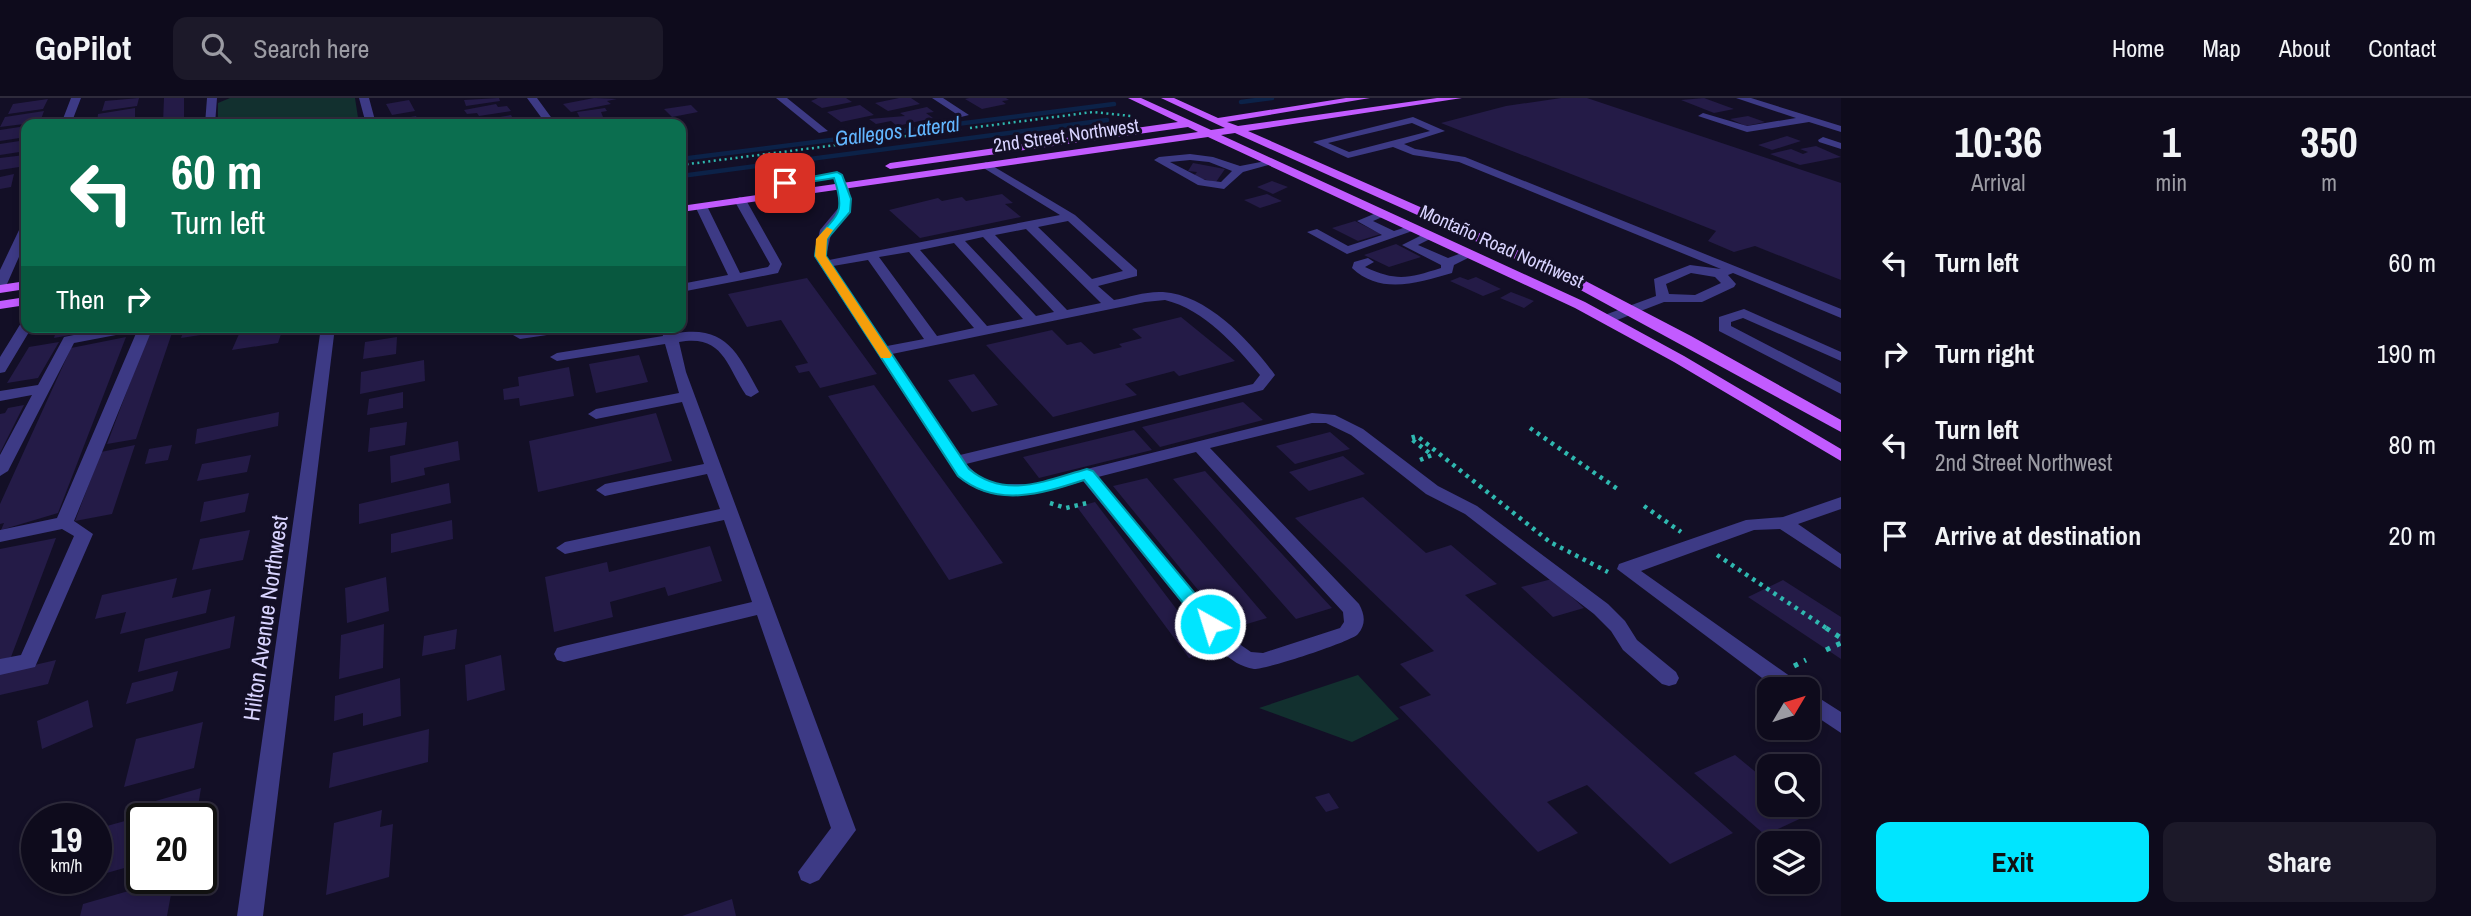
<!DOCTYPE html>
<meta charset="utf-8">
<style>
body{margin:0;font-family:"Archivo Narrow",sans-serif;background:#1c1929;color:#f1f3f6;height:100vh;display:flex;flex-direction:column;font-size:26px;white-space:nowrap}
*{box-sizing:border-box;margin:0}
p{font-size:23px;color:#9b9ba3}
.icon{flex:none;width:38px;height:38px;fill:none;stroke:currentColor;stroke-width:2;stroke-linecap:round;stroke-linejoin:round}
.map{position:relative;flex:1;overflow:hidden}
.sheet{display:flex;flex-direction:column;background:#0e0b1c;width:630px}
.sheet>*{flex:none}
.guide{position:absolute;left:21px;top:21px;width:665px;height:214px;border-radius:14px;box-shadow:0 4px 10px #0003,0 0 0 2px #2e2b3b;background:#0b6e4f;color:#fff;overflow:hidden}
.needle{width:46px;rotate:52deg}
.controls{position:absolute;left:1757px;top:579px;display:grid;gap:14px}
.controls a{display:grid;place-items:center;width:63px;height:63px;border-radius:14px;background:#0e0b1c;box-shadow:0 4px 10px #0003,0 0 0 2px #2e2b3b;font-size:35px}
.speed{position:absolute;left:21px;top:705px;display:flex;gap:14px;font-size:35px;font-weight:700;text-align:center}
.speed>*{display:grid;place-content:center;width:91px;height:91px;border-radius:50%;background:#0e0b1c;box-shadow:0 4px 10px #0003,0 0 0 2px #2e2b3b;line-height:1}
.speed small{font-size:18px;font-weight:400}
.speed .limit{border:4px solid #111;border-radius:10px;background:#fff;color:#111}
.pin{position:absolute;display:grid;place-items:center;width:60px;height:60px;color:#fff;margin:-30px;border-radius:14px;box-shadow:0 4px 10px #0006}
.me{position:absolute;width:77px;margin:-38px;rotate:321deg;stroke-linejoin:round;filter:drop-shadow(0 0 5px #0008)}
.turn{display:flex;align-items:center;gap:24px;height:147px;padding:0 35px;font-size:32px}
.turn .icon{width:91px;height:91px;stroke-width:2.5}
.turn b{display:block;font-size:49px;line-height:60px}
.then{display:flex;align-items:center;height:66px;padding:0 35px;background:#0003;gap:14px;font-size:26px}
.eta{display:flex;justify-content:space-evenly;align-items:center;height:119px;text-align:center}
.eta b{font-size:42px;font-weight:700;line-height:49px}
.cta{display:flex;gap:14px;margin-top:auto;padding:14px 35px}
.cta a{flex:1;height:80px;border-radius:14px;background:#00e5ff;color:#111;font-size:28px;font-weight:700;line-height:80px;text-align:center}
.cta a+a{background:#1c1929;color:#f1f3f6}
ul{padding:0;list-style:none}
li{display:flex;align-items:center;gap:21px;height:91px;padding:0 35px}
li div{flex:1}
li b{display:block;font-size:26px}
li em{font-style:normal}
header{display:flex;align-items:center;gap:42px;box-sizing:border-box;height:98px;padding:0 35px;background:#0e0b1c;border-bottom:2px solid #2e2b3b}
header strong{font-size:33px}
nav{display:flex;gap:38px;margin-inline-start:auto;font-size:24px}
.search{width:490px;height:63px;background:#1c1929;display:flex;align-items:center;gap:18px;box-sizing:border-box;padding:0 24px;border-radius:14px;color:#9b9ba3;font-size:26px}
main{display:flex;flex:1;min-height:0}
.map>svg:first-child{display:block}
.green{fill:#12302f}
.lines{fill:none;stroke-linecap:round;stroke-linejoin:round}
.stream{stroke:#0c2248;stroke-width:4.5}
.building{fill:#241b47}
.path-far2{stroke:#2fb8b0;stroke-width:2.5;stroke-dasharray:2 3.5;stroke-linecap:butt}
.path-far1{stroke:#2fb8b0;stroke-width:4.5;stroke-dasharray:3.5 5;stroke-linecap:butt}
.path{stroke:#2fb8b0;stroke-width:5;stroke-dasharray:4.5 7;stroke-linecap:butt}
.minor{fill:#3d3a85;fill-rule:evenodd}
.major{fill:#c25bff;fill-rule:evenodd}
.route{fill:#00e5ff;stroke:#0095a6;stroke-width:2}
.slow{fill:#f59e0b}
.labels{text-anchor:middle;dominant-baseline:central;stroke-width:6;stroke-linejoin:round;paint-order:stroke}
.far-street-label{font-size:19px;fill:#d9d4ff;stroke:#130f26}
.far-water-label{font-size:21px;font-style:italic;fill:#62b6ff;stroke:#130f26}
.street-label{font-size:23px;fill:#d9d4ff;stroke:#130f26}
</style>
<header>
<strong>GoPilot</strong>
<div class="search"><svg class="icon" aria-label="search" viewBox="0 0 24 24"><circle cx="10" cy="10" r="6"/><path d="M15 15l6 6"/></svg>Search here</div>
<nav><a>Home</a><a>Map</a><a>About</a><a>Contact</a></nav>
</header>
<main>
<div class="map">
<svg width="1841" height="818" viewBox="0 0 1841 818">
<rect width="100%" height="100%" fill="#130f26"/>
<path class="green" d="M230 0H355L359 26H218V5Z
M1358 577 1399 621 1352 644 1259 610Z"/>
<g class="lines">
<path class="stream" d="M1241 4 1272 0
M681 61 1114 6
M681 78 1107 22"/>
</g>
<path class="building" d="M139 0 137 8 102 13 105 3Z
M164 0H184V22L163 25Z
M499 0 500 3 466 8 464 2Z
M594 0 617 1 607 3 611 6 571 14 563 6Z
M818 0H846L852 4 822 10 811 3Z
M899 0H911L920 6 888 13 875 5Z
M969 0H1006L1009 2 1002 3 1006 6 982 11 965 1Z
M1561 0H1587L1841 85V182L1755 148 1734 154 1708 143 1716 133 1441 25 1506 8Z
M1704 0 1734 11 1714 15 1681 2Z
M48 1 43 11 8 16 13 6Z
M409 2 415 13 392 17 386 6Z
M496 6 498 9 507 8 511 13 479 18 477 15 467 16 464 12Z
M691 7 698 14 672 19 664 11Z
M860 7 874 17 841 24 827 14Z
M927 9 934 14 926 15 933 20 897 28 891 23 876 26 869 21 905 18 900 15Z
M135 10V20L97 26 98 16Z
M605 10 607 13 601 14 603 19 581 22 577 14Z
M44 13 40 24 0 29 5 19Z
M511 17 514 22 487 26H479L477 23Z
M416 18 420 26H394L393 22Z
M1748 18 1765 24 1746 28 1730 21Z
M610 19 615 26 580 24Z
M26 28V39L0 43V32Z
M1787 38 1801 43 1772 52 1758 47Z
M26 42V53L0 57V46Z
M1816 48 1841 59 1800 67 1770 56 1791 51 1803 56 1808 54 1800 51Z
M25 57 19 69 0 72V60Z
M1193 65 1225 71 1216 84 1193 79 1197 74 1188 73Z
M14 76 11 89 0 91V79Z
M1272 83 1288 89 1273 96 1257 89Z
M1002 96 1013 105 1005 106 1021 119 920 140 889 112 938 100 942 103 962 99 966 103Z
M1267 96 1282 103 1260 110 1244 102Z
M1355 123 1381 136 1358 143 1332 130Z
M1396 146 1421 159 1389 169 1364 157Z
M1460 179 1468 182 1476 179 1501 191 1483 198 1450 183Z
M807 180 877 276 820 290 809 273 799 275 795 268 808 265 781 222 747 229 728 196Z
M1511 194 1534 203 1524 210 1500 200Z
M1181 219 1235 263 1179 278 1174 273 1125 286 1137 297 1053 319 986 247 1052 232 1067 247 1081 244 1094 256 1122 249 1119 246 1142 240 1132 231Z
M57 229H102V231L54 240Z
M151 229H174L136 341 107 346Z
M185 229H238L239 231 181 240Z
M283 230 278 245 232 252 239 236Z
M126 239 58 415 1 432 4 425 0 426V406L71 250Z
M397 239 396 256 363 261 365 244Z
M59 244 38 280 7 285 29 249Z
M639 257 648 284 596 295 589 266Z
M424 262 425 283 360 296 361 274Z
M569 269 574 298 520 308 519 300 504 302 503 291 519 288 518 279Z
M974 276 998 307 972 314 948 282Z
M874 287 1003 465 949 482 828 298Z
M403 294V310L367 317 369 301Z
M1243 304 1263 322 1160 349 1142 329Z
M24 307 0 355V316L5 315 8 310Z
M279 314 278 328 195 346 197 331Z
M656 315 672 363 538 394 529 343Z
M407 324 405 347 368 354 370 330Z
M1134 332 1152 352 1039 380 1023 359Z
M1330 334 1350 351 1295 366 1276 348Z
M458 343 460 362 424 370 425 377 391 385 390 358Z
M135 347 112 416 75 423 101 354Z
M172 347 168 362 145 366 149 351Z
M251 357 247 374 197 383 202 366Z
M1343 358 1365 376 1309 393 1289 374Z
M1205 373 1332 510 1296 521 1173 381Z
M1147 380 1267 520 1230 531 1113 388Z
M449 385 451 405 359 426V406Z
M249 395 245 414 200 424 204 404Z
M1363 399 1426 455 1451 447 1497 486 1465 497 1733 735 1670 766 1587 687 1547 704 1578 735 1538 754 1399 609 1431 597 1400 566 1434 553 1295 420Z
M1095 404 1209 554 1189 560 1077 409Z
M452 422 453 441 391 455V436Z
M250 432 243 462 192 472 200 441Z
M56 440 11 559 0 562V451Z
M710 448 722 483 668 498 665 489 610 504 613 519 554 534 545 479 607 464 609 474Z
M386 479 389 513 347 525 345 490Z
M177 480 172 500 211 491 206 515 120 536 126 514 95 521 102 497Z
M1552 481 1584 510 1553 519 1521 489Z
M1783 482 1841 519V561L1748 499Z
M235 518 230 550 138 574 145 541Z
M384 526 383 570 339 581 341 537Z
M457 531 455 551 422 558 424 538Z
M501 557 505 592 467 603 465 567Z
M56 562 48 586 0 597V575Z
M178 573 173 593 126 606 132 585Z
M400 580 401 618 363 628V615L334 623 335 598Z
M88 602 93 629 42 651 37 623Z
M203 624 194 670 124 689 136 641Z
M429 631 428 664 329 690 333 655Z
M1735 657 1769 685V707H1796L1808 717 1765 737 1694 675Z
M201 690 196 721H142V765L96 778V731L143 718 145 706Z
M1329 695 1339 710 1326 714 1315 699Z
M382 712 380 729 393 726 389 779 326 797 334 725Z
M174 780 167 818H80L83 806Z
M732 801 736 818H682Z"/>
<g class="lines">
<path class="path-far2" d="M970 30 1093 14 1131 18
M681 67 961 31"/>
<path class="path-far1" d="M1530 330 1619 392
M1420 362 1432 357 1410 340 1417 338 1550 444 1608 474
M1050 405 1066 410 1087 405
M1644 408 1681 434
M1717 457 1829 532"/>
<path class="path" d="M1826 530 1841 540
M1826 552 1841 545
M1794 568 1806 562"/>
<path class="minor" d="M71 0H81L71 26H61Z
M207 0H217L215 26H205Z
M359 0H369L376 26H366Z
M527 0H537L556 26H546Z
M776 0H787L828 33 819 35Z
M932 0H943L969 17 961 19Z
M1736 0H1751L1841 28V34L1809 24 1747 34 1698 18 1703 15 1747 28 1796 20Z
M1413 19 1445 33 1404 46 1415 51 1465 59 1841 211V220L1733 175 1728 177 1736 186 1734 189 1702 204H1664L1612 224H1602V218L1656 198 1654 181 1690 167 1721 171 1459 64 1413 57 1393 49 1348 60 1313 44ZM1412 25 1430 33 1349 54 1328 45ZM1691 175 1715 179 1721 185 1695 197 1669 196 1666 186Z
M1823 39 1841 45V51L1819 44 1818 42Z
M1190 56 1213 59 1240 68 1271 62 1276 65 1243 74 1224 91 1198 87 1154 62 1159 59ZM1190 62 1209 64 1232 73 1221 84 1205 82 1170 64Z
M986 64 1075 117 1137 172V178L1098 188 1114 202C1130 199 1146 193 1163 194 1208 197 1250 243 1275 277L1263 292 966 366 982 381 995 386H1038L1087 371 1312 315 1335 317 1363 331 1438 388 1477 408 1608 506 1625 523 1637 542 1676 574 1679 580 1676 586 1669 588 1662 586 1623 552 1611 533 1594 516 1465 416 1426 396 1351 337 1326 325H1312L1210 350 1359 506C1365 517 1366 526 1358 536 1353 543 1265 572 1254 571 1241 569 1231 562 1221 553L1083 383C1042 396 995 410 958 379L814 158 820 132 840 108 838 91 832 77 837 74 841 75 849 91 851 108 832 132 826 158 829 162 1060 117 982 69 981 67ZM1068 123 1123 173 1092 181 1038 129ZM1026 131 1101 205 1067 212 995 137ZM983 139 1054 214 1036 218 965 143ZM954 145 1023 221 987 228 920 152ZM909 154 974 230 937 238 879 159ZM868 162 924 241 887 248 833 168ZM1165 202C1205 212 1235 247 1260 277L1253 286 960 357 892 256 1145 204ZM1196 354 1343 514 1344 524 1340 530 1263 555 1251 554 1235 543 1098 379Z
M740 99 746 102 782 166 778 175 773 176 681 194V186L728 177 695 108 697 106 707 108 740 175 768 169 770 166 734 102Z
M1381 113 1387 117 1373 123 1394 133 1412 127 1418 131 1347 156 1307 134 1317 131 1348 148 1382 137 1357 123Z
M26 126V143L7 186 0 190V172L20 130Z
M1426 135 1436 138 1418 147 1448 160 1470 152 1476 156 1454 167 1452 175C1418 185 1380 197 1352 170L1354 164 1368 160 1374 164 1365 169C1397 184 1409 180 1441 170V167L1402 147Z
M1744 211 1841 254V263L1743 220 1731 224V228L1841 285V296L1719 233V219Z
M26 224V229H32L5 274 0 275V259L21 225Z
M113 229H153L74 423 93 436 35 569 0 577V561L21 557 74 438 62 431 0 444V432L57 420 137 233 74 245 8 373 0 378V357L32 297 0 303V293L38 287 64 239Z
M321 229H335L263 818H237Z
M544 229H581L574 233 520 241 513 237 515 234Z
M661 229H675L677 235C727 227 738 256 759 294L751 299 746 297C726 267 723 236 679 244L686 274 856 732 819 782 810 786 801 782 798 774 831 730 757 517 564 564 557 562 554 556 557 550 564 548 752 504 724 422 565 456 556 450 565 444 720 411 707 376 605 398 596 392 605 386 704 366 682 304 596 321 588 316 596 311 679 295 665 246 557 263 550 259 557 255 663 238Z
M1841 399V411L1798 426 1841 456V471L1780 431 1754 432 1641 473 1801 586 1804 592H1778L1617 471 1619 466 1746 422 1783 419Z
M1808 593 1841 614V635L1808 613Z"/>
<path class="major" d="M1128 0H1141L1211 32 1225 30 1161 0H1174L1218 20 1346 0H1370L1227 24 1238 28 1437 0H1462L1248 33 1574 177 1691 238 1841 322V334L1564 183 1235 35 1221 37 1585 204 1684 258 1841 351V363L1674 264 1575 210 1208 39 681 114V108L1198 34 1188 29 890 71 885 68 890 65 1178 24Z
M26 183V191L0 195V187Z
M26 199V207L0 211V203Z"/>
</g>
<path class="route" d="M837 74 842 77 851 101 850 114 827 141 826 158 969 371C1006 402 1047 382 1087 371L1093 373 1217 522 1220 526 1217 531H1204L1084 382C1041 396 996 410 958 378L815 158C819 115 852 132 834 80L785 88 780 85Z"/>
<path class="slow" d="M827 129 833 132 827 141 826 158 892 257 890 260H881L815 158 816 141Z"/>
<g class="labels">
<g class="far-street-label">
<text transform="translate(1066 37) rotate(-8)">2nd Street Northwest</text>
<text transform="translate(1502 148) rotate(24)">Montaño Road Northwest</text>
</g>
<g class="far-water-label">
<text transform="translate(897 33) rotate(-7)">Gallegos Lateral</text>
</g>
<g class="street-label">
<text transform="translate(265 520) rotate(-82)">Hilton Avenue Northwest</text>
</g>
</g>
</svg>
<div class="controls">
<a><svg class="needle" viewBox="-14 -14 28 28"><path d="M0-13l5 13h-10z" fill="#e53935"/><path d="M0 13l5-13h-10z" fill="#9b9ba3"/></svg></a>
<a><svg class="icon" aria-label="search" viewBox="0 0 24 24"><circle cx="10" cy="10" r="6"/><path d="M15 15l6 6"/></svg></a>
<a><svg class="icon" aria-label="layers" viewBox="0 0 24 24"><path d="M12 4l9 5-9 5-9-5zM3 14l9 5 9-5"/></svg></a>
</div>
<div class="speed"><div>19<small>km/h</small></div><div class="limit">20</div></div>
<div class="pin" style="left:785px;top:85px;background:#d93025"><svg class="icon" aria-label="arrive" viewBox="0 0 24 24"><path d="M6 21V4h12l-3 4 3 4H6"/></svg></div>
<svg class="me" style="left:1210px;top:526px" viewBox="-20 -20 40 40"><circle r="17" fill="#00e5ff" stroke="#fff" stroke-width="3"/><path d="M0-11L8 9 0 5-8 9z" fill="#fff"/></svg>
<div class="guide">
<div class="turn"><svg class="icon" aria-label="left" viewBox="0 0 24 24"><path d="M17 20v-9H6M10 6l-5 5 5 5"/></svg><div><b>60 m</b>Turn left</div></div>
<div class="then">Then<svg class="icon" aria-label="right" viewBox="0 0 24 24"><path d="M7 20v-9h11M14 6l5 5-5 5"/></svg></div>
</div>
</div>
<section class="sheet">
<div class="eta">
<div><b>10:36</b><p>Arrival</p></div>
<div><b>1</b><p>min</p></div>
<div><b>350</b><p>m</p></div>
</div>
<ul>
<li><svg class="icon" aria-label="left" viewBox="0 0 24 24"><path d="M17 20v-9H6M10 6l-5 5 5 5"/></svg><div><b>Turn left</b></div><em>60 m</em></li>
<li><svg class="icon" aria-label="right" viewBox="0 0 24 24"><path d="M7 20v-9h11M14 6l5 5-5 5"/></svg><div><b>Turn right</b></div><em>190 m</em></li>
<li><svg class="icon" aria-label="left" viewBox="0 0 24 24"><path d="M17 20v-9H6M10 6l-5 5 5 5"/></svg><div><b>Turn left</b><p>2nd Street Northwest</p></div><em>80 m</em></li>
<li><svg class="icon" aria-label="arrive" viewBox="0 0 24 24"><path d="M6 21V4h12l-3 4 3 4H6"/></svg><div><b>Arrive at destination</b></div><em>20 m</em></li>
</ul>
<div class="cta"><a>Exit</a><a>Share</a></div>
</section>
</main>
